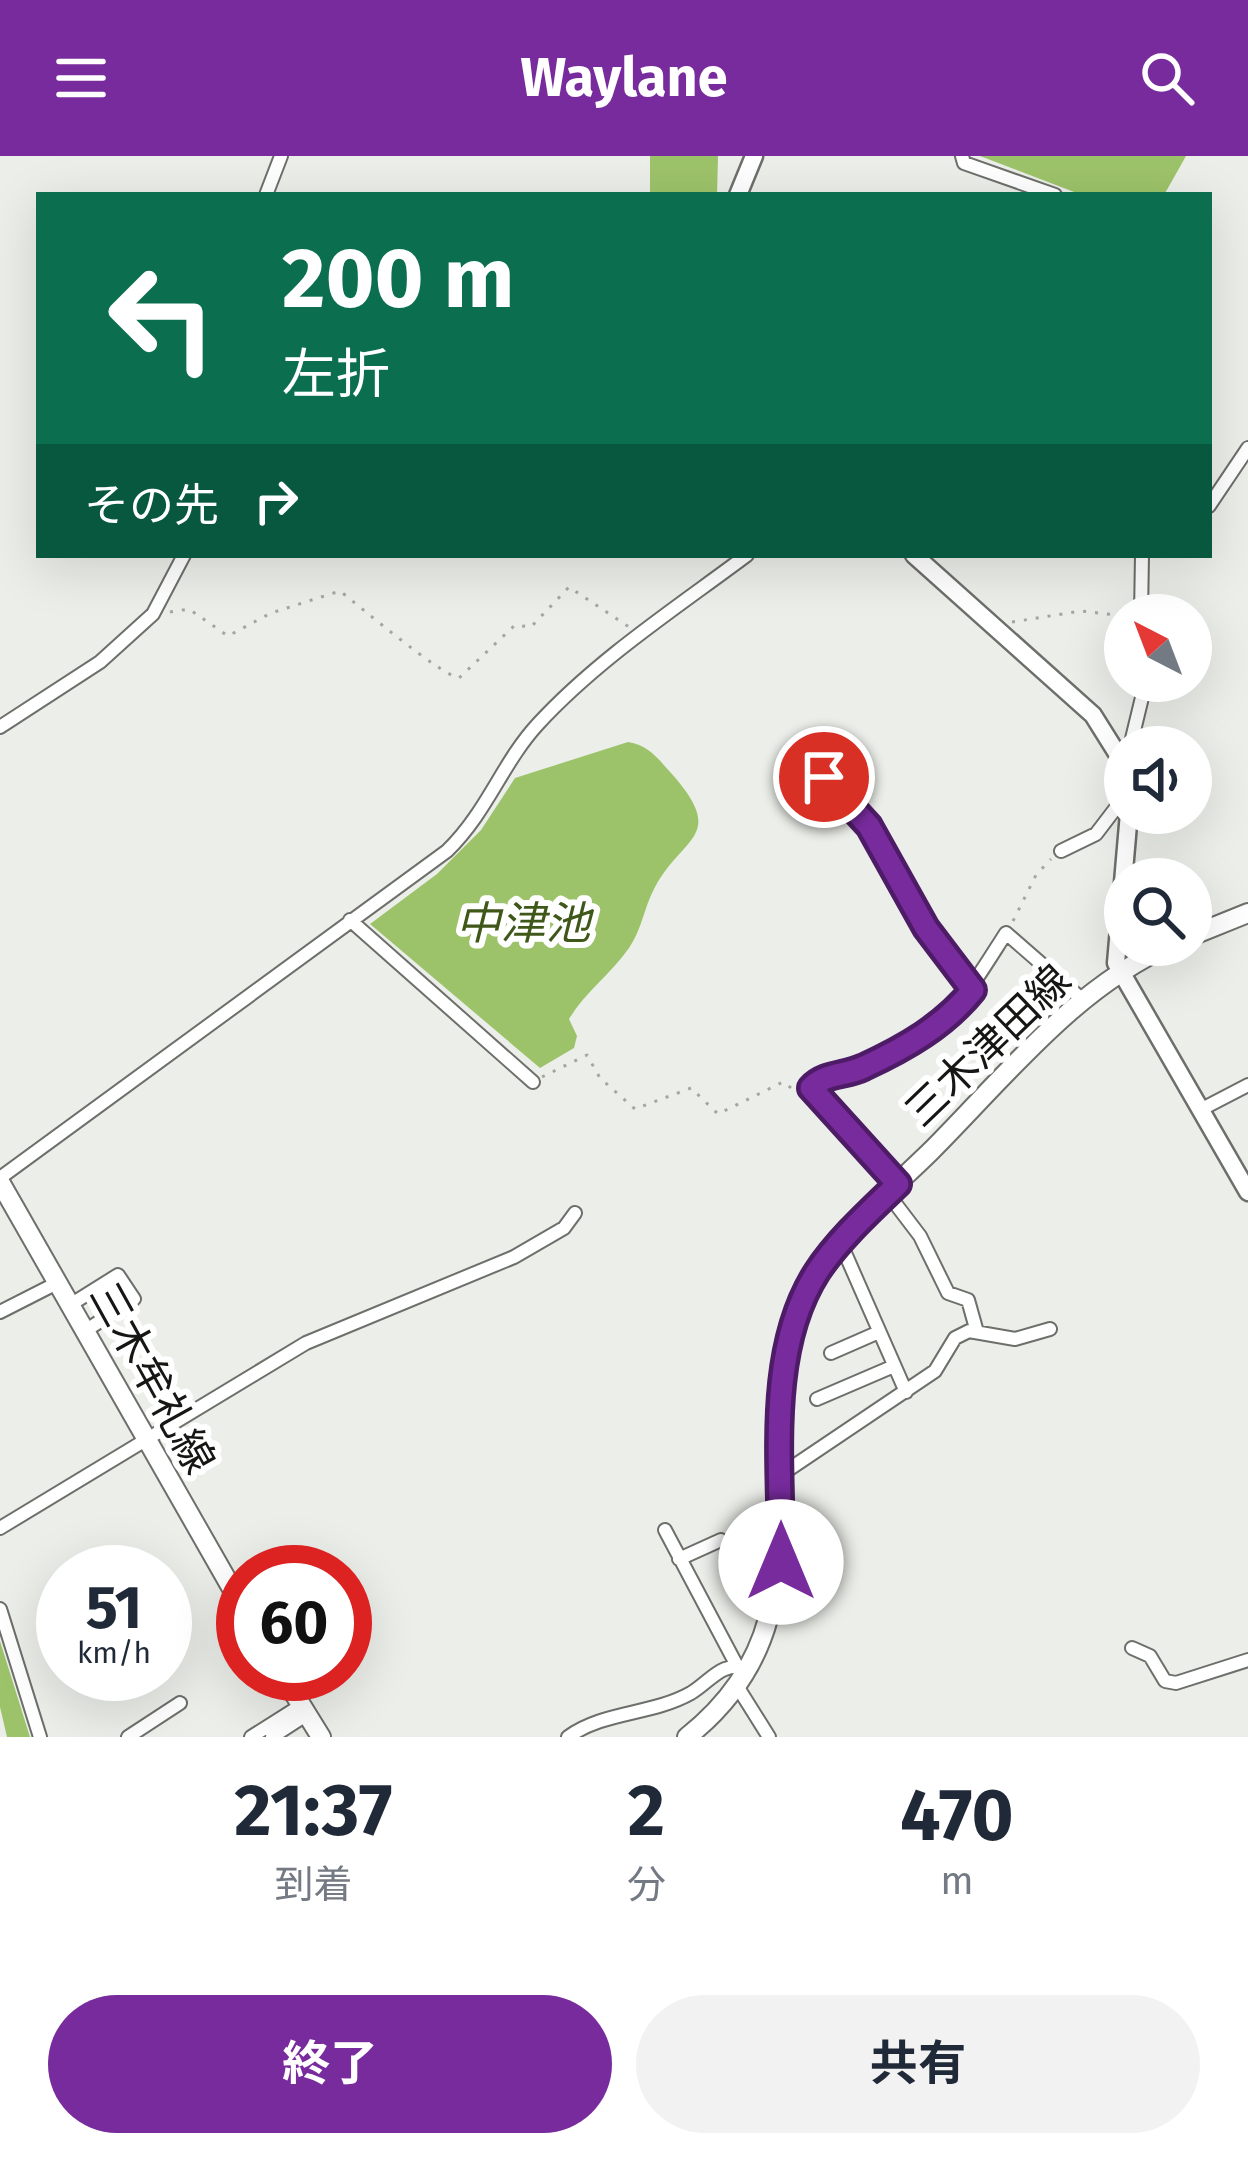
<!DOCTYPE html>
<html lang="ja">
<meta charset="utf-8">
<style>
body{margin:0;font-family:"Fira Sans","Noto Sans JP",sans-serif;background:#f2f2f3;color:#1f2937;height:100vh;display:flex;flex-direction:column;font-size:45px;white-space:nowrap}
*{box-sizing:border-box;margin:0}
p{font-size:39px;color:#747a83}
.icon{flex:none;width:66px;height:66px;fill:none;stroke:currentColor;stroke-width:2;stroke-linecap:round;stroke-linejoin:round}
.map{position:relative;height:1581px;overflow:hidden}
.side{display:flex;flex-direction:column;background:#fff;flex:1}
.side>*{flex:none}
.hud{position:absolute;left:36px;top:36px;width:1176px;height:366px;border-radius:0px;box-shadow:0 12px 48px #0002;background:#0b6e4f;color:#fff;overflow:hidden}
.needle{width:78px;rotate:318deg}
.tools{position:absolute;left:1104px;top:438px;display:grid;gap:24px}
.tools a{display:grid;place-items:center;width:108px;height:108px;border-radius:50%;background:#fff;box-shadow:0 12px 48px #0002;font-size:60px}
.speed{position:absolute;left:36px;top:1389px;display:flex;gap:24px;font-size:60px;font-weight:700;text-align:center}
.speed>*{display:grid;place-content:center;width:156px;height:156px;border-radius:50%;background:#fff;box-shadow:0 12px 48px #0002;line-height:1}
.speed small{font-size:30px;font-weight:400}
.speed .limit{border:18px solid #d22;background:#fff;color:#111}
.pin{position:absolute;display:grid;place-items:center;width:102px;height:102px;color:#fff;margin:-51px;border:6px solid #fff;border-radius:50%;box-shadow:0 3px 12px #0007}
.me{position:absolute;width:132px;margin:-66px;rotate:0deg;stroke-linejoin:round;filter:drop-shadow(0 0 9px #0008)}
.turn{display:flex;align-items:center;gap:42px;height:252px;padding:0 48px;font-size:54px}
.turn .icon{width:156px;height:156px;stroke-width:2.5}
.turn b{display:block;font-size:84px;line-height:102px}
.then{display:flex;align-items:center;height:114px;padding:0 48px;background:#0003;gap:24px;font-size:45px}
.eta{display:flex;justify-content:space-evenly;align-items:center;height:204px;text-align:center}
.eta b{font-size:72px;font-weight:700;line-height:84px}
.cta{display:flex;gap:24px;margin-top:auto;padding:24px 48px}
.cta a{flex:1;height:138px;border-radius:72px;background:#782b9d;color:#fff;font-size:48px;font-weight:700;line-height:138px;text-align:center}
.cta a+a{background:#f2f2f3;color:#1f2937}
header{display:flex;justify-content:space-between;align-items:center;height:156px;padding:0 48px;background:#782b9d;color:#fff;font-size:54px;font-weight:700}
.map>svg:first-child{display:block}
.forest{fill:#9dc36a}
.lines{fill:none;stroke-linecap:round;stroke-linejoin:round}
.street-casing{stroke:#6d6f6a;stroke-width:16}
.secondary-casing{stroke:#6d6f6a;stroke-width:21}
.primary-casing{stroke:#6d6f6a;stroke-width:22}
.path{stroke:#a4a6a2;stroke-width:3;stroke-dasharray:3 9;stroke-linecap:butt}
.street{stroke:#fff;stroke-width:12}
.secondary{stroke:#fff;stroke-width:16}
.primary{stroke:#fff;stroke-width:18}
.route-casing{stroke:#4e1c66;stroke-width:30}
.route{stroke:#782b9d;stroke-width:21}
.labels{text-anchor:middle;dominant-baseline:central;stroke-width:12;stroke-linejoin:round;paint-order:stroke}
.street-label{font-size:42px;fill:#161715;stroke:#fff}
.water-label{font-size:45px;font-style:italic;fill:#3f5719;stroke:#fff}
</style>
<header><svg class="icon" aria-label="menu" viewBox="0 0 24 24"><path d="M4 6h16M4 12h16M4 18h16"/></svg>Waylane<svg class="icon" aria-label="search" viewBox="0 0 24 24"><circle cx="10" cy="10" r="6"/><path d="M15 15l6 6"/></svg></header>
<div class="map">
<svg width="1248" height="1581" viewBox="0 0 1248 1581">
<rect width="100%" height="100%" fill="#eceee9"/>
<path class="forest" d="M650 0H718L717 39H650Z
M980 0H1186L1164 39H1082Z
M628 586C649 589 658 603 671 617 729 682 681 680 654 733 644 752 642 773 629 792 611 818 585 836 569 863L577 880 574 892 540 912 370 768 437 718 481 674 515 622Z
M0 1485 30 1581H7L0 1551Z"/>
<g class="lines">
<g class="street-casing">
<path id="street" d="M962 0 964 7 1055 39
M266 39 281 0
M1209 350 1248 292
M1141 459 1142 399
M0 571 100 506 153 458 184 399
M1130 591 1146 525
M801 596 869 671 926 772 973 834
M1061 695 1096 678 1125 640
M350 764 533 926
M1200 954 1248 929
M0 1022 447 695C488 655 502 607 538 568 598 503 676 452 747 399
M898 1028 811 932 814 928C830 918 850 918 867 910 953 866 956 855 1006 777L1084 845
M888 1038 920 1080 948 1137 968 1144 977 1176
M841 1088 906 1236
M70 1149 118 1119 134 1143 85 1175
M0 1156 57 1127
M831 1197 879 1176
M817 1243 894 1210
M782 1318 935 1215 955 1182 969 1175 1015 1183 1050 1173
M0 1372 306 1187 514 1101 564 1072 575 1057
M665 1374 736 1508
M679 1403 721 1384
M0 1453 40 1581
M1132 1492 1150 1500 1165 1525 1176 1527 1248 1504
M737 1530 769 1581
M128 1581 180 1547
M251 1581 300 1550
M272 1581 306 1559
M568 1581C604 1555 652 1559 691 1537 711 1525 722 1504 748 1513"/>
</g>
<g class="secondary-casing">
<path id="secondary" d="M738 39 754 0
M914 399 1093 559 1125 610
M1129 657 1116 807 1248 1036"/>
</g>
<g class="primary-casing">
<path id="primary" d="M1191 780 1248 757
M0 1026 243 1452
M282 1518 321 1581
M687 1581C827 1470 755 1335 788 1191 794 1166 803 1137 817 1115 847 1071 892 1033 930 996 1003 923 1075 831 1171 789"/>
</g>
<path class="path" d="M170 456 189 453 228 480 271 457 340 435C363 453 438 517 459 522L515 469 531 471 569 431 629 471
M1012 466 1081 455 1125 460
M1013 765 1036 719 1051 703
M542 921 587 899 600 922 635 953 691 932 718 958 783 926 798 937"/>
<use href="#street" class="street"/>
<use href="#secondary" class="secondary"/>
<use href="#primary" class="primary"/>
</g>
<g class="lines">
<g class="route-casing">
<path id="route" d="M781 1406C782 1314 765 1197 817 1116 838 1084 870 1055 898 1028L811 932C824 917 846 920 864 911 905 892 944 870 973 834L926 772 869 670 824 621"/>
</g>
<use href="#route" class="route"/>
</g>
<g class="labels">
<g class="street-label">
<text transform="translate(988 890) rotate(-44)">三木津田線</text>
<text transform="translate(152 1222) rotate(61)">三木牟礼線</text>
</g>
<g class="water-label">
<text x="523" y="768">中津池</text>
</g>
</g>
</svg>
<div class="tools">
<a><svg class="needle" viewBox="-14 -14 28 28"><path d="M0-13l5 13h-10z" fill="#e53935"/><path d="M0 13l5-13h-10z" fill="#747a83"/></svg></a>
<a><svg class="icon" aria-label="sound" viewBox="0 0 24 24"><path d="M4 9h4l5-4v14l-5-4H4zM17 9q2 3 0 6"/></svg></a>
<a><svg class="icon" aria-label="search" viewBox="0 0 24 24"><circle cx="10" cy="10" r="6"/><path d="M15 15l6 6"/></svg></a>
</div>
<div class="speed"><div>51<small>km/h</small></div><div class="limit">60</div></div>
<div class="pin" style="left:824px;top:621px;background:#d93025"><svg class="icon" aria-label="arrive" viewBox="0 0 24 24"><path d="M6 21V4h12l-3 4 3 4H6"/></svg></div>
<svg class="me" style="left:781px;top:1406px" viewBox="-20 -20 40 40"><circle r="19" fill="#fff"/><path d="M0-13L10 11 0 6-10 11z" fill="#782b9d"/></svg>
<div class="hud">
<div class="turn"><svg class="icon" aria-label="left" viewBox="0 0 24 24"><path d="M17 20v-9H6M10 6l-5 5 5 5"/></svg><div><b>200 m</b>左折</div></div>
<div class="then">その先<svg class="icon" aria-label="right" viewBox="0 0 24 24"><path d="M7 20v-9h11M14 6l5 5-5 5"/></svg></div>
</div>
</div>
<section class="side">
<div class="eta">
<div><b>21:37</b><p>到着</p></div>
<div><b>2</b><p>分</p></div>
<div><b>470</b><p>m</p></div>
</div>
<div class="cta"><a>終了</a><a>共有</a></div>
</section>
